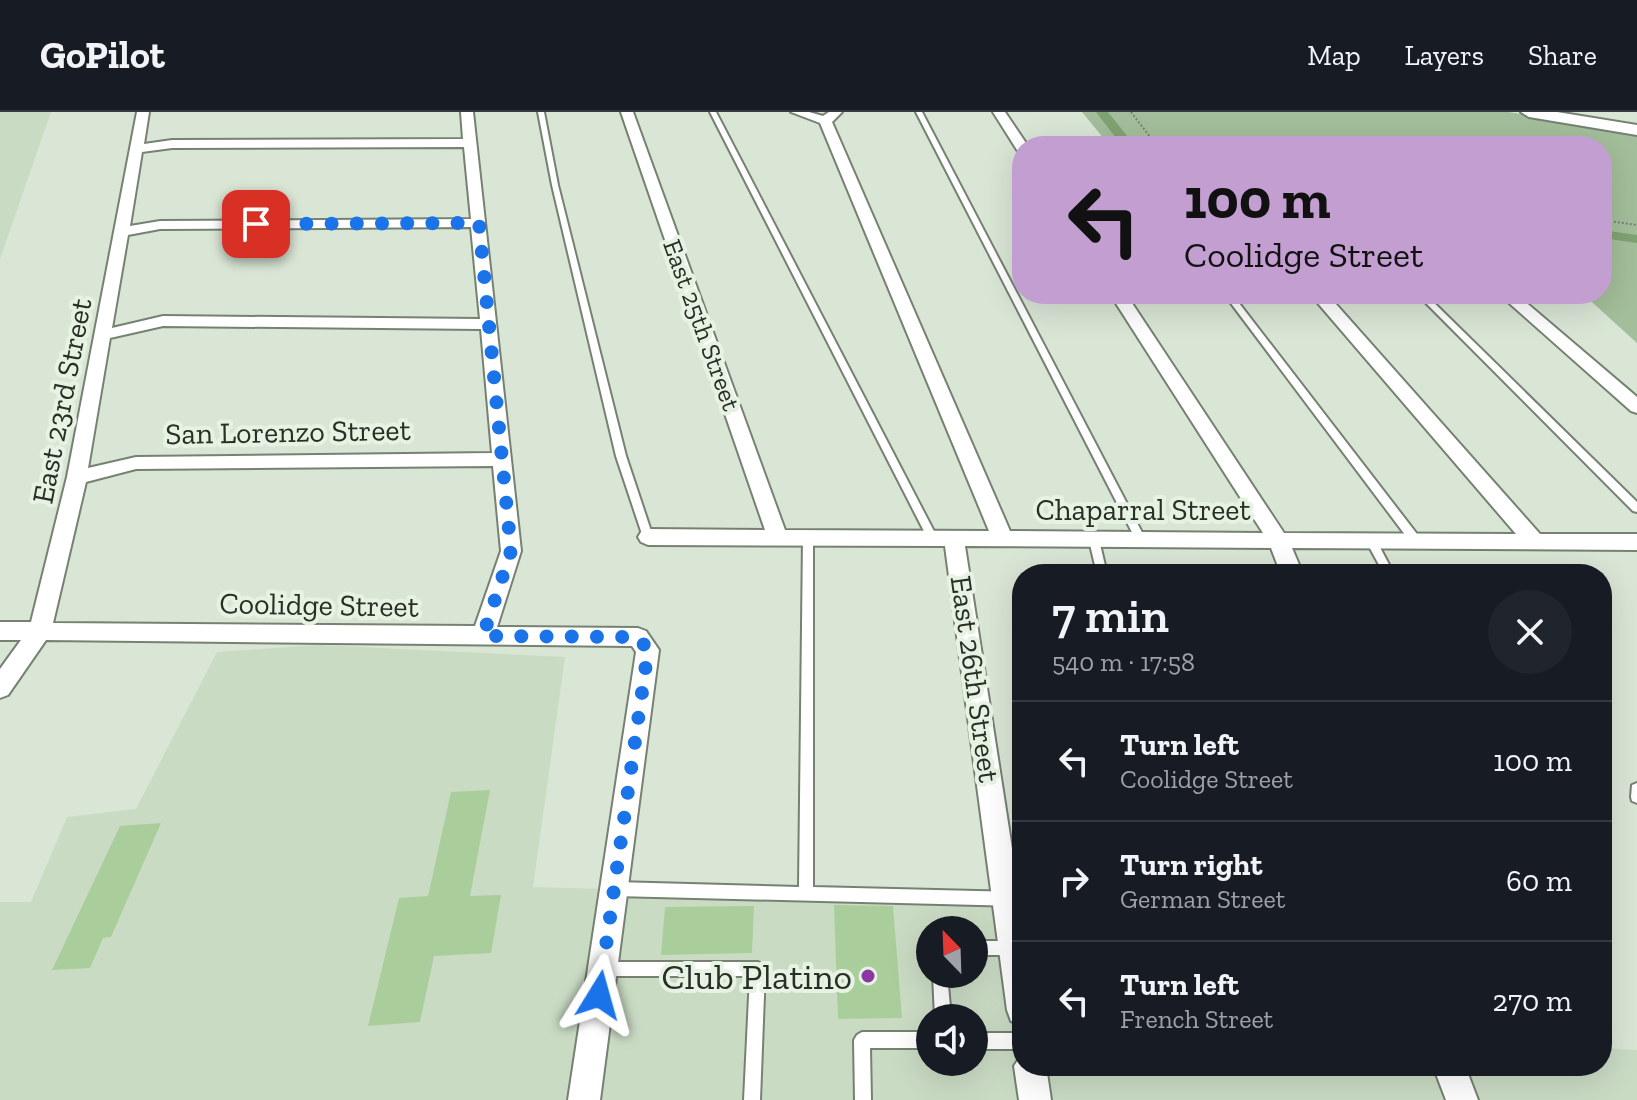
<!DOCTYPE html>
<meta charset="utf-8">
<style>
body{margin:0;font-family:"Zilla Slab",serif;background:#20242c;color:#f1f3f6;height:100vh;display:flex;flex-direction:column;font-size:30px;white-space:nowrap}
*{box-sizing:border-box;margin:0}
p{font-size:26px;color:#9ea1a6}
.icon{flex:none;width:44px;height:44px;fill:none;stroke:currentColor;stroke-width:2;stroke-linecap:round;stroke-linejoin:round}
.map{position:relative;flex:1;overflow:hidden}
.sheet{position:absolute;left:1012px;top:452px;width:600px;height:512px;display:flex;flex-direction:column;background:#171b24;border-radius:32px;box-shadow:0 8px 32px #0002}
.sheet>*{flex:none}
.banner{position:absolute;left:1012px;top:24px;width:600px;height:168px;border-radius:32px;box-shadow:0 8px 32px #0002;background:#c39ed1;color:#111;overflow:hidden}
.needle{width:52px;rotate:337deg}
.buttons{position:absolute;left:916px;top:804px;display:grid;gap:16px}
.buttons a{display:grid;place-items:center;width:72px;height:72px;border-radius:50%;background:#171b24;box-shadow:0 8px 32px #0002;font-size:40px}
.pin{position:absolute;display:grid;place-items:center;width:68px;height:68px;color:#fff;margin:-34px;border-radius:16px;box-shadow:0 4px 12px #0006}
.me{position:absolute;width:88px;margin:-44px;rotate:8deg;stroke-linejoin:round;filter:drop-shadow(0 0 6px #0008)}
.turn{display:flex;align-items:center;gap:28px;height:168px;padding:0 40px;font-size:36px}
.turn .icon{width:104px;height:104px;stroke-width:2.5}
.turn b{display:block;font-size:56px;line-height:68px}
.round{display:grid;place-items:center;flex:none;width:84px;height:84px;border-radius:42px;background:#20242c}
.head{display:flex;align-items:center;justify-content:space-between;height:136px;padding:0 40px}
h1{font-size:48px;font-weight:600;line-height:60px}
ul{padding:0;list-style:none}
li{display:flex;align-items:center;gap:24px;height:120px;padding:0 40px;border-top:2px solid #363941}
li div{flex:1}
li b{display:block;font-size:30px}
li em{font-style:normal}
header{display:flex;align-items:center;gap:48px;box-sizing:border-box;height:112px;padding:0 40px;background:#171b24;border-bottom:2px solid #363941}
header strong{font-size:38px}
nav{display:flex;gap:44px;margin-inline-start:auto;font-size:28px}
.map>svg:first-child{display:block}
.built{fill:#cadbc4;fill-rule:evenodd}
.green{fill:#a3be9a}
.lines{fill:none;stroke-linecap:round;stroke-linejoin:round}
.canal{fill:#80a373;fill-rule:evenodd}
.building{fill:#a9ce9c}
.service-casing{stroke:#768172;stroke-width:4}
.minor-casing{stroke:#768172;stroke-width:4}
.tertiary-casing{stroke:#768172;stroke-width:4}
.path{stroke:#7a8277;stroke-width:2;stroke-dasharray:2 2;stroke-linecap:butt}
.service{fill:#fff;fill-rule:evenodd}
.minor{fill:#fff;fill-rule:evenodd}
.tertiary{fill:#fff;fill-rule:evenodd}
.route{stroke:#1a73e8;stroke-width:14;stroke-dasharray:0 25.2}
.poi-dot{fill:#8b37a4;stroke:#e6f3e2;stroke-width:3}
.labels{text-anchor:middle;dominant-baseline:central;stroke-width:8;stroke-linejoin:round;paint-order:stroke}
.far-street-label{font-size:26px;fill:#292e27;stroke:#e6f3e2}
.street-label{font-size:30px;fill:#292e27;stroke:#e6f3e2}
.near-poi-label{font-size:36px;fill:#292e27;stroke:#e6f3e2;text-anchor:end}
</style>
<header>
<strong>GoPilot</strong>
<nav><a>Map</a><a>Layers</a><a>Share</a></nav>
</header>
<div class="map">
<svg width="1637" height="988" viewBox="0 0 1637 988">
<rect width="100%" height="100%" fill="#d9e5d5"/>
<path class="built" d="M0 0H51L0 147Z
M317 533 565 545 533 775 1022 788V954H1602V936L1637 938V988H0V790H31L67 705 136 697 217 540ZM930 818H974V862H930ZM930 906H974V950H930Z"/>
<path class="green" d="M1082 0H1508L1637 20V231L1583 182H1602V34H1110Z"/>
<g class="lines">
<path class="canal" d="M1096 0H1108L1135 34H1122Z
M1602 118 1637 123V131L1602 126Z"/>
</g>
<path class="building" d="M490 678 470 784 501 783 491 841 434 844 420 910 368 914 399 786 428 784 451 680Z
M161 711 111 825 103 826 90 856 52 858 120 714Z
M834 793 893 794 902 906 838 907Z
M754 794 752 841 661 843 665 795Z"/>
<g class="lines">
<g class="service-casing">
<path id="service" d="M538 0H544L558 73 626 344 653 425 648 429 643 425 616 344 552 73Z
M710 0H716L938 427 937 430H929L928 427Z
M916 0H922L1146 428 1145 431 1141 432 1136 428Z
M1224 182H1232L1420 426 1421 429 1420 432H1412Z
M1417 182H1425L1637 390V400L1633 399Z
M808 422 813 426V775L1022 780V794L615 784 610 782 608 777 610 772 615 770 799 775 803 426Z
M1094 424 1099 428 1107 462H1097L1089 428Z
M1371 425 1375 426 1394 462H1384L1366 429Z
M1637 671V691L1632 689 1631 685 1632 673Z
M974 829H1012L1017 831 1019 836 1017 841 1012 843H974Z
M603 850H758L763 852 765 857 760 988H744L750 864H603L598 862 596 857 598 852Z
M933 862H947L951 906H935Z
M862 920H930V936H870L871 988H855L854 928 857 923Z
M974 921H1022V937H974Z"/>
</g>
<g class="minor-casing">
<path id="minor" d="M137 0H149L144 32 172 28 463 27 461 0H473L521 439 497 515 638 516 646 519 659 538 600 988H568L636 540 632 534 46 528 8 583 0 586V557L21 528H0V510H31L67 365ZM464 35 471 107 160 109 130 114 142 40 172 36ZM471 115 480 207 163 204 112 216 128 123 160 117ZM163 214 481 217 492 341 136 345 88 356 110 226ZM493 354 501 439 475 514 53 511 86 370 136 357Z
M621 0H633L785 418 989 419 820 11 791 0H809L823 4 829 0H842L832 10 1010 419 1263 421 1110 182H1126L1284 421 1516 422 1310 182H1327L1540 422H1637V438L1292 436 1303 462H1281L1271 436 965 434 1022 801V913L1011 909 1007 898 945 434 648 433 641 430 638 425 641 420 648 417 765 418Z
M993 0H1005L1028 34H1022V39L1017 38Z
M1499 182H1516L1637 285V301L1631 299Z
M1022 942V954H1046L1051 988H1019L1014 954Z
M1433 954H1465L1478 988H1446Z"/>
</g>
<g class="tertiary-casing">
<path id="tertiary" d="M1521 0H1557L1637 13V23L1529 5Z"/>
</g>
<path class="path" d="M1131 0 1151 26 1164 34
M1602 108 1637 113"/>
<use href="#service" class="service"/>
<use href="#minor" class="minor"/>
<use href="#tertiary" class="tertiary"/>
</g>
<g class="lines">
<path class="route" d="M256 112 479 111 511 439 483 524 638 525 648 538 599 883"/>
</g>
<circle class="poi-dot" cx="868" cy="864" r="8"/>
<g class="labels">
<g class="far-street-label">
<text transform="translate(702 213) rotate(70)">East 25th Street</text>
</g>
<g class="street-label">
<text transform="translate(62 289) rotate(-79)">East 23rd Street</text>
<text transform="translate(288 320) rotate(-1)">San Lorenzo Street</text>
<text x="1143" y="398">Chaparral Street</text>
<text transform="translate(319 493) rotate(1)">Coolidge Street</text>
<text transform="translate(975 567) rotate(82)">East 26th Street</text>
</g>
<g class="near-poi-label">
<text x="852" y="864">Club Platino</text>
</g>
</g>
</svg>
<div class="buttons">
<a><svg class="needle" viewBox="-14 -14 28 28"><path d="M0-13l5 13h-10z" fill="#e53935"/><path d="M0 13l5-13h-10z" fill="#9ea1a6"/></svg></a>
<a><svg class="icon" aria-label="sound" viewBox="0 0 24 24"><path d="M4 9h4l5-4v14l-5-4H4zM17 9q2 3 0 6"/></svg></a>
</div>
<div class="pin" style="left:256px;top:112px;background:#d93025"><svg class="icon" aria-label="arrive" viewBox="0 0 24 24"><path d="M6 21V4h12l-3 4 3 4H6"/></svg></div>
<svg class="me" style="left:599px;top:883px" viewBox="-20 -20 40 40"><path d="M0-17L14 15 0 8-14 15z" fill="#1a73e8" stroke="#fff" stroke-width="4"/></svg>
<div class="banner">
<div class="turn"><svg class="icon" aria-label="left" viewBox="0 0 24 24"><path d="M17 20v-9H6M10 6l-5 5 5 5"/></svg><div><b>100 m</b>Coolidge Street</div></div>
</div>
<section class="sheet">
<div class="head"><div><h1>7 min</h1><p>540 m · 17:58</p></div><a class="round"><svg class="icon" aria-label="close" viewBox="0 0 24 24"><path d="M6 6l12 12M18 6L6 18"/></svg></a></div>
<ul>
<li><svg class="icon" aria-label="left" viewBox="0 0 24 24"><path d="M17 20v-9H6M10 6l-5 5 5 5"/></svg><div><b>Turn left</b><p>Coolidge Street</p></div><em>100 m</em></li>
<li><svg class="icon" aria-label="right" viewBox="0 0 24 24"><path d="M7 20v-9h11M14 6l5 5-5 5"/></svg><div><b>Turn right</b><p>German Street</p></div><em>60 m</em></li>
<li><svg class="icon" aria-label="left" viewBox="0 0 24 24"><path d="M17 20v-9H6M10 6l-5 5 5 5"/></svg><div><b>Turn left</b><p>French Street</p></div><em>270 m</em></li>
</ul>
</section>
</div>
